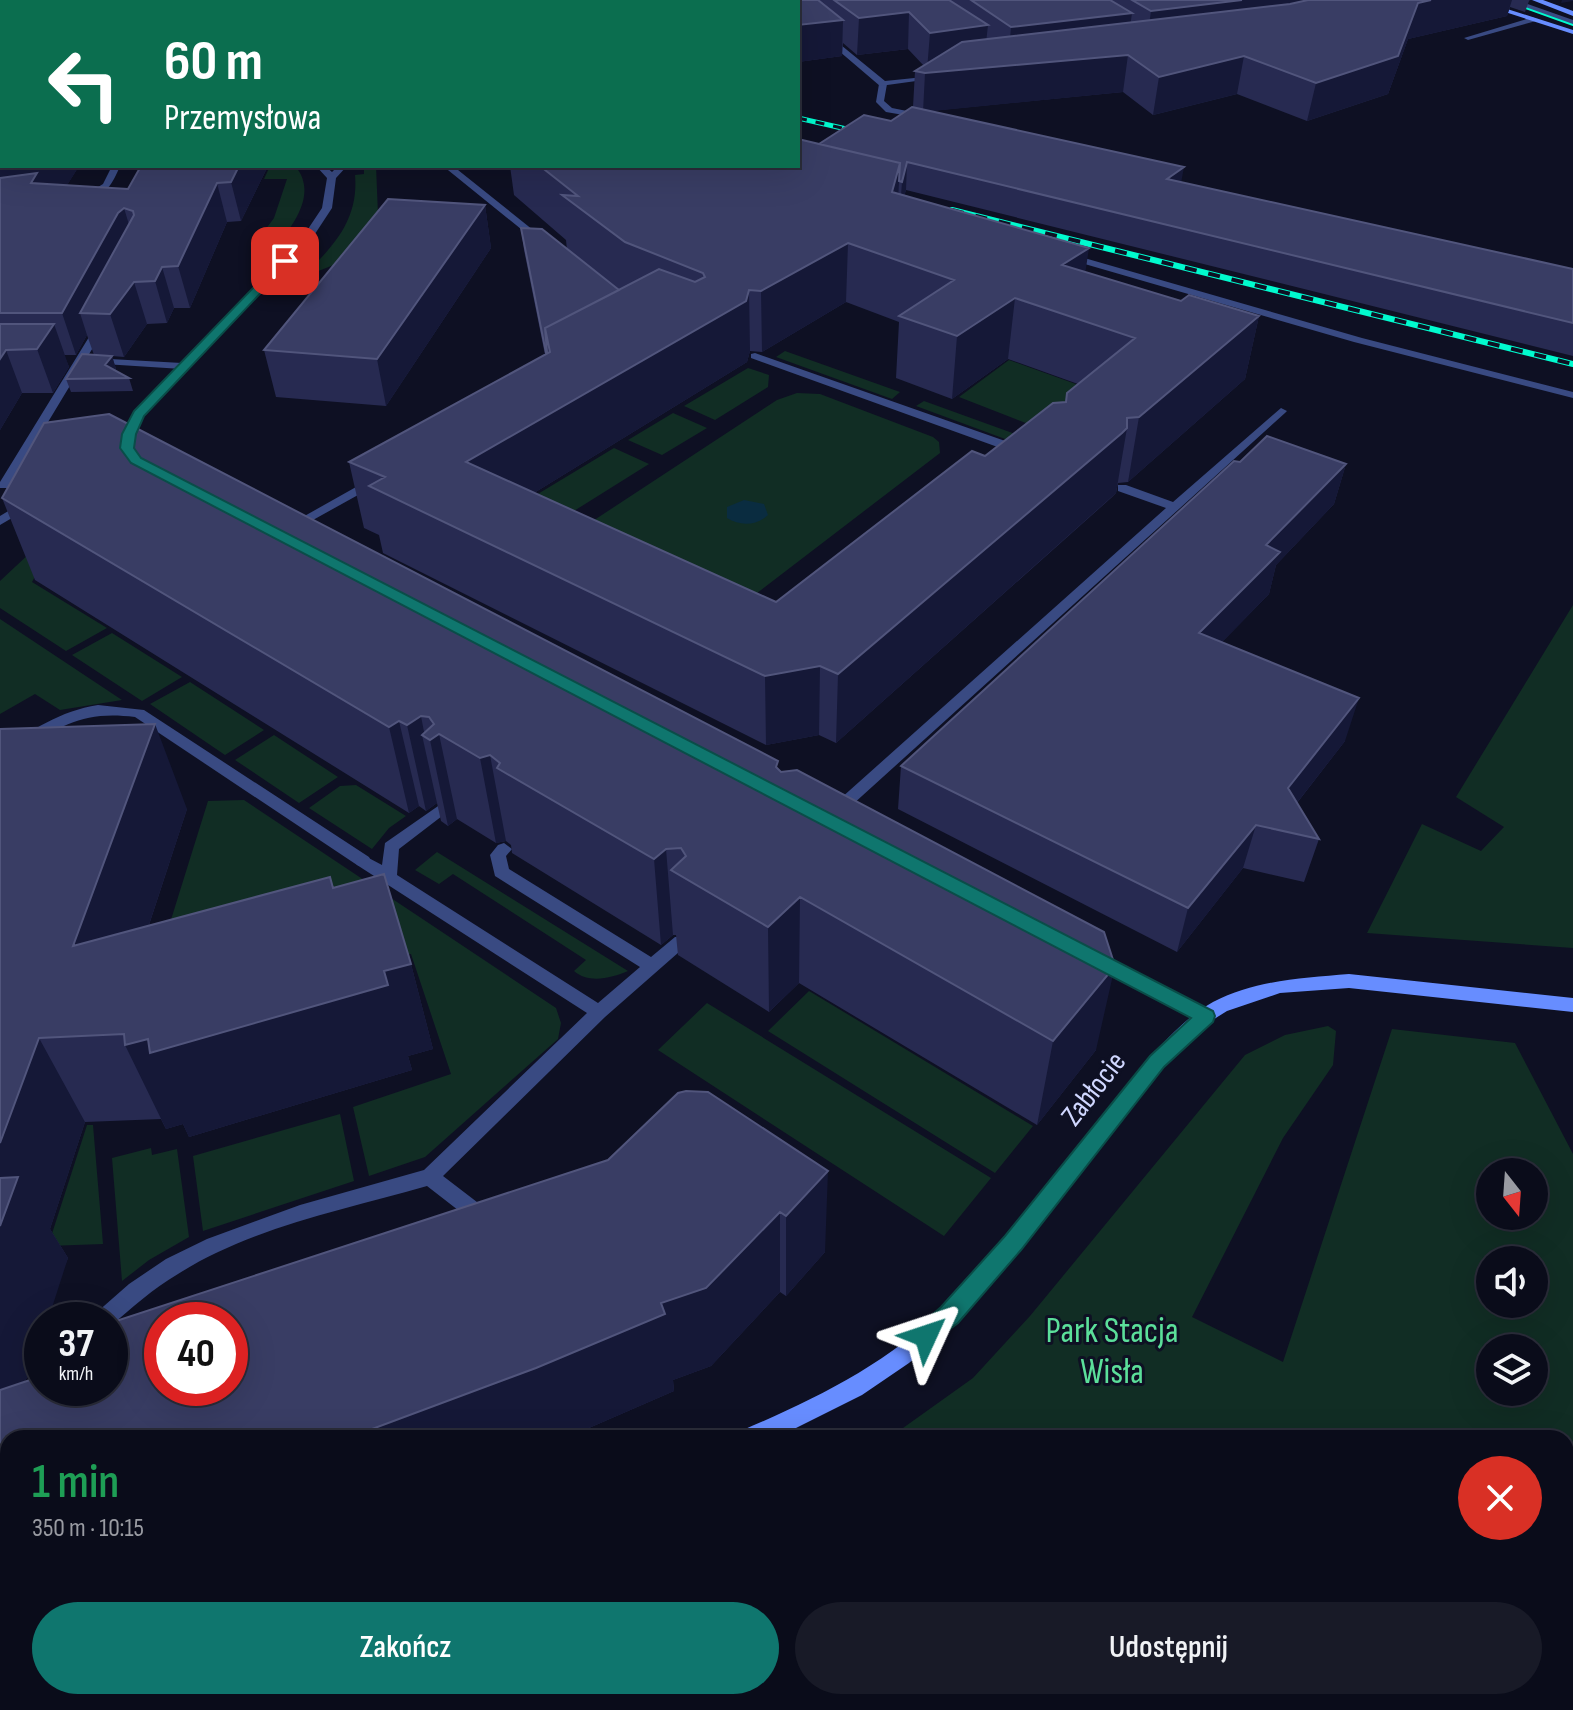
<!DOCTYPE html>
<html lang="pl">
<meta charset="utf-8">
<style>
body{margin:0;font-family:"Sofia Sans Condensed",sans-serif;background:#181a27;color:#f1f3f6;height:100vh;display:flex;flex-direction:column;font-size:30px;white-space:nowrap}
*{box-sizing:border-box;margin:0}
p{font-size:26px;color:#999ba2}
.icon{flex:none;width:44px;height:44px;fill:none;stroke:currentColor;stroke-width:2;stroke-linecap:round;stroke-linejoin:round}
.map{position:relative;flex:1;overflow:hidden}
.side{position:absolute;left:0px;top:1430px;width:1574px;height:280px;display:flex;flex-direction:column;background:#0a0c1a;border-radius:24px 24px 0 0;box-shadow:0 8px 32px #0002,0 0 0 2px #2a2c39}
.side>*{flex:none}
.top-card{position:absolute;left:0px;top:0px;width:800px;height:168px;box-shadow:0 8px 32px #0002,0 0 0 2px #2a2c39;background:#0b6e4f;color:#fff;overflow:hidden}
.needle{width:52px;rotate:163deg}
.controls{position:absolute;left:1476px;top:1158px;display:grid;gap:16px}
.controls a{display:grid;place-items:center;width:72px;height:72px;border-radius:50%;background:#0a0c1a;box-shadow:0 8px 32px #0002,0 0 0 2px #2a2c39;font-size:40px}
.speed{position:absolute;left:24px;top:1302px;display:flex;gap:16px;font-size:40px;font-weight:700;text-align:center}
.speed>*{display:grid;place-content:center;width:104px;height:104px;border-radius:50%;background:#0a0c1a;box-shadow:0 8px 32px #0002,0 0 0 2px #2a2c39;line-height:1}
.speed small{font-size:20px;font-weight:400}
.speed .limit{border:12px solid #d22;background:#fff;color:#111}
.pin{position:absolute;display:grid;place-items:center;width:68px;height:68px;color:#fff;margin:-34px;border-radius:16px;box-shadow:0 4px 12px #0006}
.me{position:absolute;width:88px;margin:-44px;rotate:48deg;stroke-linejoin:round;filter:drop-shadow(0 0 6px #0008)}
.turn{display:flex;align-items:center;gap:28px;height:168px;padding:0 32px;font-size:36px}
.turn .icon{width:104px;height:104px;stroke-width:2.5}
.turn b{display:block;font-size:56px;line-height:68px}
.round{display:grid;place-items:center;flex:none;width:84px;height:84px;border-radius:42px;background:#181a27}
.headline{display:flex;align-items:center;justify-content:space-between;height:136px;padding:0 32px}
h1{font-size:48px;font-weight:600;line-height:60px;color:#1e9e55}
.primary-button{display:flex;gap:16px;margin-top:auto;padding:16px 32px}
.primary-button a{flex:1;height:92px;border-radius:48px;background:#0f766e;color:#fff;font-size:32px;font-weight:600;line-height:92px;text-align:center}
.primary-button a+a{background:#181a27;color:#f1f3f6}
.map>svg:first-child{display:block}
.green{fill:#112d24;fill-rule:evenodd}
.water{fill:#0a2c40}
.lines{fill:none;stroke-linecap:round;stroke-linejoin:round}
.lane{fill:#394a82;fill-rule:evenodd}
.street{fill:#394a82;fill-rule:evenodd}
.secondary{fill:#678dff;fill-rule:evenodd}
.tram{stroke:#01face;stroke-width:2}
.rail-far1-casing{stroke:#01face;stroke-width:5}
.rail-casing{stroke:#01face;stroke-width:6}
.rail-far1{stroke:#0e1023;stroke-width:3;stroke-dasharray:9;stroke-linecap:butt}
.rail{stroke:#0e1023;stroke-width:4;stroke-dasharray:12;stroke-linecap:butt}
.wall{fill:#272a51;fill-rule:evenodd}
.shaded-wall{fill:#151837}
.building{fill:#393d64;stroke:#51557c;stroke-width:2;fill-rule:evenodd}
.route{fill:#0f766e;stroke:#0a4d48;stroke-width:2}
.labels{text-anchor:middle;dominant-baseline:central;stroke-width:6;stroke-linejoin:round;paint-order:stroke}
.street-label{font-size:30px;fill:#d0d7ff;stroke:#0e1023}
.near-park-label{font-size:36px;fill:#5bdf9a;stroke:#0e1023}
</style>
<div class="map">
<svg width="1573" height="1710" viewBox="0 0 1573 1710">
<rect width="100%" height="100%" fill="#0e1023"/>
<path class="green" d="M270 166H295C318 192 294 226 275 246L254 245 274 218 287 179H264Z
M364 166H376L378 214 361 254 301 278C332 248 359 221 355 175L364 174Z
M785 351 900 392 892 399 776 357Z
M1009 360 1120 400 1072 441 959 397Z
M748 368 769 375 768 387 715 420 684 406Z
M797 393 820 394 933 437 939 442 940 453 740 606 576 532 777 400Z
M924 401 1059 450 1051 456 916 406Z
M673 413 707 428 662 455 628 440Z
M614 448 649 464 534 536 498 518Z
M31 552H48L32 582 107 628 66 651 0 608V581Z
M1573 605V948L1367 933 1422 824 1481 851 1504 827 1456 797Z
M0 619 122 700 60 710 35 694 0 714Z
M112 633 182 677 142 701 72 655Z
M190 682 264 730 225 755 150 704Z
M274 735 338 777 299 803 235 760Z
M356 785 406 816 389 828 372 849 309 808 340 786Z
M244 800 556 1008 561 1023 558 1039 425 1157 369 1176 353 1107 451 1074 411 954 145 1003 208 801Z
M437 852 628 971C611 978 589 984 574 971L586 960 453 874 439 884 415 870Z
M809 991 1033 1126 995 1173 768 1031Z
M707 1003 991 1178 944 1236 658 1050Z
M1328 1026 1336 1031 1333 1065 1283 1138 1192 1317 1283 1362 1392 1029 1515 1043 1573 1154V1710H284L304 1702H1566V1438H889L973 1378 1030 1316 1245 1055 1285 1035ZM1490 1172H1534V1216H1490ZM1490 1260H1534V1304H1490ZM1490 1348H1534V1392H1490Z
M340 1114 354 1181 203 1231 193 1156Z
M87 1125H93L103 1244 48 1246Z
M151 1148 152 1155 177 1149 189 1237 149 1260 122 1281 112 1158Z"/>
<path class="water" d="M744 500 764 504 768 515C756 526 740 526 727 518V507Z"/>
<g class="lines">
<path class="lane" d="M1505 0H1516L1573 20V25Z
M1533 17 1536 21 1468 40 1464 38Z
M883 82 887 84 884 101 892 108 927 115V119L886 112 876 102 879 84Z
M112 166H120C113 183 105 198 85 199V195L103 184Z
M443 166H453L543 238V242H537Z
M97 324 106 326 10 485 8 488H0V482Z
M755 353 1025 448 1027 451 1025 454H1017L751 358V354Z
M92 358 182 363 187 366 182 369 88 363V359Z
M1281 408 1287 411 1285 413 841 815H831L828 811 831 807 1166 508 1118 491V485H1126L1173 502Z
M25 501 31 505 29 508 0 525V516Z
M98 705 144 710 369 857 371 861 363 867 357 865 135 717C87 711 64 723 24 749 16 754 8 764 0 767V751C32 730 60 711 98 705Z"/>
<path class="street" d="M798 10 885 81 934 76 938 78 880 86 798 16Z
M316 166H325L332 172 338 166H347L336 178 332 208 311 240 143 415 135 434 133 447 127 451 123 450V434L134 412 302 238 322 208 327 178Z
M1067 253 1362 338 1573 392V398L1354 342 1064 258V254Z
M372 478 376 479V485L295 530 291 531 285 527Z
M441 804 446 805 449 809 446 813 399 849 397 875 598 1003 640 967 495 876 490 855 498 845 504 843 512 849 506 856 509 869 651 957 675 937H687L689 941 687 945 605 1017 443 1176 490 1212 493 1218 490 1224 483 1227 476 1224 427 1186C344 1210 252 1227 178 1274 153 1289 132 1307 110 1327V1320H93L96 1313 129 1284 166 1259 207 1239 300 1205 424 1170 587 1013 357 865 355 861 363 855 382 865 385 843Z
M1097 953 1211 1011 1214 1016 1211 1021 1205 1023 1199 1021 1091 964 1088 959 1091 954Z"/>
<path class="secondary" d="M1468 0H1479L1573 30V34Z
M1532 0H1543L1573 11V16Z
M1349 974 1573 998V1012L1349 988 1280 993 1227 1011 1211 1021 1163 1067 1020 1249 957 1322 909 1363 862 1395 776 1438H740L743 1430C815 1399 888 1364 944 1307 1003 1246 1054 1177 1107 1110 1135 1076 1174 1023 1213 1002 1256 980 1302 978 1349 974Z
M47 1702H95L92 1710H44Z"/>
<path class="tram" d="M1503 0 1573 25"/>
<g class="rail-far1-casing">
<path id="rail-far1" d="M58 0 68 2
M123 0 130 2
M178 0 186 2
M205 0 213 2
M262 0 272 2
M305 0 316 2
M798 118 864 133"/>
</g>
<g class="rail-casing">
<path id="rail" d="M952 210 1573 364"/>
</g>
<use href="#rail-far1" class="rail-far1"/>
<use href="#rail" class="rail"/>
</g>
<path class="wall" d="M616 0H1530L1529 1 1525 12 1510 7 1507 16 1408 39 1388 94 1307 121 1237 94 1153 115 1123 92 930 111 1181 182 1573 269V356L906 190 904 196 1085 272 1181 301 1259 316 1245 379 1128 482 1118 483 1116 493 1111 498 836 743 819 735 766 745 383 553 379 535 364 528 349 462 545 355 524 250 521 228 567 250 566 240 514 195 510 166H798L819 144 891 121 913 107 915 71 924 66 908 49 857 55 843 43 842 56 798 62V2ZM846 302 899 322 896 378 952 399 1008 359 1078 384 1067 393 1065 402 985 456 776 602 534 493 747 362 750 351 762 352Z
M0 41 2 166H79L67 185 128 189 268 166 241 221 227 222 190 308H174L167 323 147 324 124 357 112 356 116 369 115 371 129 378 133 391 71 392 66 379 94 355 87 335 76 355H64L69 367 53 393H22L0 430Z
M485 205 491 248 386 406 276 397 264 350Z
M1240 462 1346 464 1334 504 1276 565 1269 594 1222 642 1345 741 1297 803 1319 839 1304 882 1243 868 1177 952 898 809 901 766Z
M2 498 778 769 1096 1050 1037 1125 799 983 769 1012 678 955 676 935H673L661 945 512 853 511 845 506 841 496 843 457 819 448 826 441 821 437 803 426 811 419 806 409 813 35 580Z
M0 729 187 809 149 925 333 888 411 964 433 1049 408 1056 412 1070 189 1137 183 1124 166 1129 161 1119 85 1122 50 1229 68 1258 42 1320V1339L32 1370 24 1382 42 1388 608 1160 678 1093 825 1252 786 1296 780 1292 711 1366 673 1380 674 1391 566 1438H8L4 1612 0 1613Z"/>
<path class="shaded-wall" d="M616 0H712V1L702 2H616Z
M1242 0H1409L1146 47 1151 11Z
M1431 0H1512L1507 16 1408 39 1388 94 1307 121 1316 83 1418 3Z
M1562 0H1573V1L1561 3Z
M909 12 908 49 857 55 859 18Z
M1132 13 1127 49 1008 63 1011 27Z
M843 20 842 56 798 62V25Z
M988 25 984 61 927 70 930 33Z
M1128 55 1123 92 923 112 925 73Z
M1244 56 1237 94 1153 115 1159 77Z
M907 162 906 190 900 209 902 182Z
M900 163 897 220 892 192Z
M0 166H79L58 200 0 207Z
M239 166H268L241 221 231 182Z
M1184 167 1179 194 1167 179Z
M217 183 227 222 190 308 178 266Z
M485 205 491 248 386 406 377 359Z
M124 208 136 248 80 313 87 335 76 355 62 313 118 213Z
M848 243 846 302 762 352 761 291Z
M1089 248 1080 308 1062 265Z
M162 267 174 308 167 323 155 281Z
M134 282 147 324 124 357 110 314Z
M749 290 750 351 747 362 477 528 466 462Z
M1015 298 1008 359 952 399 957 336Z
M1259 316 1245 379 1128 482 1139 417Z
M54 324 69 367 53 393 37 349Z
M6 350 22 393 0 430V359Z
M112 356 116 369 109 378 105 365Z
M1127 428 1116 493 836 743 838 674Z
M1346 464 1334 504 1276 565 1269 594 1189 676 1199 633 1266 545Z
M820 666 819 735 766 745 765 676Z
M1359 698 1345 741 1275 831 1288 788Z
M421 716 425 737 422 735 437 803 426 811 407 725Z
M399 721 419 806 409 813 389 727Z
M155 724 187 809 114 1031 73 946Z
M439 734 457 819 448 826 430 740Z
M490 755 506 841 496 843 480 758Z
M1256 825 1243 868 1177 952 1188 908Z
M666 849 673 935 661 945 654 859Z
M800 897 799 983 769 1012 768 927Z
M411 964 433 1049 408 1056 412 1070 189 1137 183 1124 166 1129 125 1045Z
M1115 966 1096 1050 1037 1125 1053 1041Z
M39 1038 85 1122 50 1229 68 1258 48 1320H42V1339L32 1370 13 1399 0 1412V1143Z
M828 1171 825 1252 786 1296V1216Z
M780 1212V1292L711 1366 673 1380 674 1391 566 1438H348L661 1303Z
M8 1553V1616L4 1612 0 1613V1556Z"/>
<path class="building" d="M760 0H818L843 20 798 25V2H762Z
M834 0H949L988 25 930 33 909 12 859 18Z
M971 0H1110L1132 13 1011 27Z
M1132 0H1242L1151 11Z
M1308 0H1431L1418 3 1398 56 1316 83 1244 56 1159 77 1128 55 925 73 915 71 962 42 1290 4Z
M0 41H2V166H3H0Z
M912 107 1184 167 1167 179 1573 269V323L907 162 902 182 899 181 900 163 819 144 864 115 891 121Z
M798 139 900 163 892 192 1089 248 1062 265 1181 301 1189 295 1259 316 1139 417 1127 418V428L1122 433 838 674 820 666 765 676 369 486 385 477 349 462 550 352 545 328 659 269 695 282 705 277 703 273 625 242 562 195 578 196 540 166H798ZM848 243 954 280 899 316 957 336 1015 298 1135 338 1067 393 1066 402 1053 403 985 456 972 451 776 602 466 462 746 301 749 290 761 291Z
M141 166H239L231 182 217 183 178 266 162 267 155 281 134 282 110 314 80 313 134 215 133 211 124 208 118 213 62 313H0V178L37 173 31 183 128 189Z
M388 199 485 205 377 359 264 350Z
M521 228 542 229 619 290 545 328 547 352 546 353Z
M0 324H54L37 349 6 350 0 359Z
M82 354 112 356 105 365 129 378 66 379Z
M109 414 778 761 776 767 781 772 797 770 1104 932 1115 966 1053 1041 800 897 768 927 671 870 686 856 681 848 666 849 654 859 497 768 500 763 490 755 480 758 439 734 430 740 422 735 434 724 429 717 421 716 407 725 399 721 389 727 2 498 44 423Z
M1267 436 1346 464 1266 545 1280 552 1199 633 1359 698 1288 788 1319 839 1256 825 1188 908 901 766 1234 461 1240 462Z
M155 724 73 946 330 877 333 888 384 874 411 964 384 971 388 985 150 1053 148 1039 125 1045 124 1034 39 1038 0 1143V729Z
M686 1091 708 1092 828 1171 786 1216 780 1212 706 1288 661 1303 665 1314 536 1368 348 1438H8V1553L0 1556V1390L42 1376V1388H110V1323L608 1160 678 1093ZM162 1320H230V1388H162Z
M18 1177 0 1226V1178Z
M396 1702H544L546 1710H389L388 1705Z"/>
<path class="route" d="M281 259 291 261 144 416 136 434 134 448 141 458 1213 1011 1215 1016 1213 1022 1164 1067 1021 1250 958 1323 926 1347 917 1343 914 1336 917 1328 941 1307 1005 1236 1150 1056 1191 1018 131 463 120 448 122 434 134 411Z"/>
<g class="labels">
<g class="street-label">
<text transform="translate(1094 1089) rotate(-52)">Zabłocie</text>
</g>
<g class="near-park-label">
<text x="1112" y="1331">Park Stacja<tspan x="1112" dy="41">Wisła</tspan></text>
</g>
</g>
</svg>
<div class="controls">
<a><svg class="needle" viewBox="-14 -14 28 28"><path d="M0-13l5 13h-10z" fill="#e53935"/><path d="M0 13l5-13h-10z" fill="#999ba2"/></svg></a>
<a><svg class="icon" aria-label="sound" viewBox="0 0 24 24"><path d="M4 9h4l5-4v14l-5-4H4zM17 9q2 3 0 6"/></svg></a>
<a><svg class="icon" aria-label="layers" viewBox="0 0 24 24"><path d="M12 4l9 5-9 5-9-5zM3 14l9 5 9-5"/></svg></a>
</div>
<div class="speed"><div>37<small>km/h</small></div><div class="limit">40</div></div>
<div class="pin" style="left:285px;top:261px;background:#d93025"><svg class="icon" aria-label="arrive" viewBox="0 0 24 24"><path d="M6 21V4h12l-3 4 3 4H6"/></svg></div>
<svg class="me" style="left:926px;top:1336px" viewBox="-20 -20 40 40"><path d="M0-17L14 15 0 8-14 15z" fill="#0f766e" stroke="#fff" stroke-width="4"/></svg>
<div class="top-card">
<div class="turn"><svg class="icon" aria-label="left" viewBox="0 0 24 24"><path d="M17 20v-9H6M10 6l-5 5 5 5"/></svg><div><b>60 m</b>Przemysłowa</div></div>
</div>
<section class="side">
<div class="headline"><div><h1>1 min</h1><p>350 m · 10:15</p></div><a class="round" style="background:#d93025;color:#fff"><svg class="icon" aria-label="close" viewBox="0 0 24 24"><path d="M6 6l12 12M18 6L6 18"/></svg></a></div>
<div class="primary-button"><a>Zakończ</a><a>Udostępnij</a></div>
</section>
</div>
